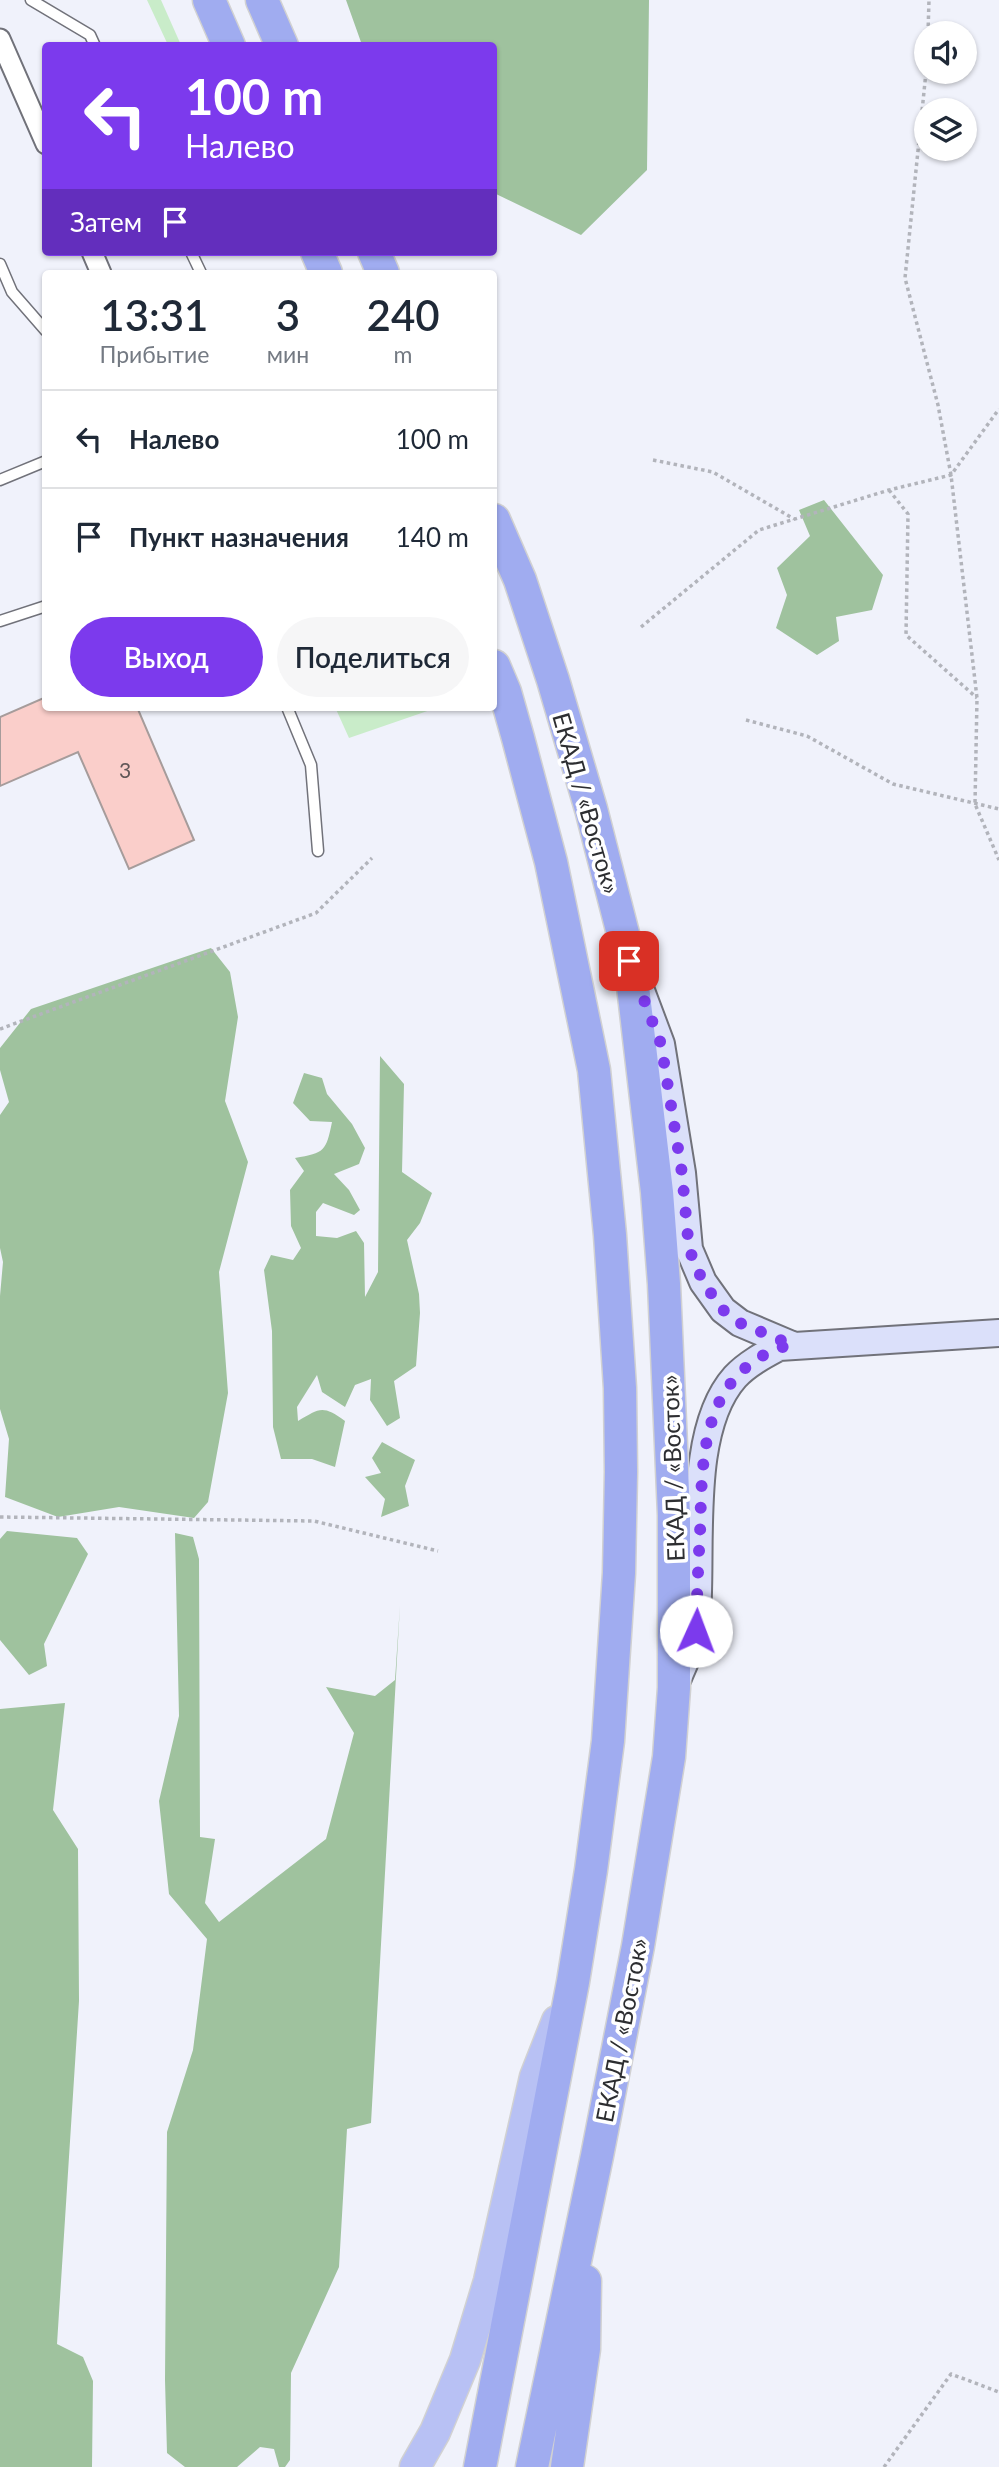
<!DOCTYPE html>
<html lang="ru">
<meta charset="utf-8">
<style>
body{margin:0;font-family:Lato,sans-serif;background:#f6f6f7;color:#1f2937;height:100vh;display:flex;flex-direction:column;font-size:26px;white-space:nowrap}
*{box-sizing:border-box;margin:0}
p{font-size:23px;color:#747a83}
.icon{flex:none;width:38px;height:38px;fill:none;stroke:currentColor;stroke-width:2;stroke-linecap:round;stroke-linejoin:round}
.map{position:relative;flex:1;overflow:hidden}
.side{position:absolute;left:42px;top:270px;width:455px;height:441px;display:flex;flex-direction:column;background:#fff;border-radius:7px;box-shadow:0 2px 5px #0004}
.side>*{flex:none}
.guide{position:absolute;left:42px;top:42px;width:455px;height:214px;border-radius:7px;box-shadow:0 2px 5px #0004;background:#7c3aed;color:#fff;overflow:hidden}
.buttons{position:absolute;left:914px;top:21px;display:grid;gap:14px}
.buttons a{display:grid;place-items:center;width:63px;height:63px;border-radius:50%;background:#fff;box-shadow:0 2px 5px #0004;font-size:35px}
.pin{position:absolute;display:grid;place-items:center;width:60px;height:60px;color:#fff;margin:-30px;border-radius:14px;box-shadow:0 4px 10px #0006}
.me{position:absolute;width:77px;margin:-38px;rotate:2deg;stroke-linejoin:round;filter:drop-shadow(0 0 5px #0008)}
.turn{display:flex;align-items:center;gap:24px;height:147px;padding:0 28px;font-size:32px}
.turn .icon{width:91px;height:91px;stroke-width:2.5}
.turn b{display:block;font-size:49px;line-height:60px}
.then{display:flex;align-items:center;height:66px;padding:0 28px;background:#0003;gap:14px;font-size:26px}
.eta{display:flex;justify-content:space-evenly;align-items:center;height:119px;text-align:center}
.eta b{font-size:42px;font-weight:600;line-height:49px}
.primary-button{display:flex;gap:14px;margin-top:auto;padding:14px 28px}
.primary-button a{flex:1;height:80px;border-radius:42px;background:#7c3aed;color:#fff;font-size:28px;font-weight:600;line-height:80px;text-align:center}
.primary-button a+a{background:#f6f6f7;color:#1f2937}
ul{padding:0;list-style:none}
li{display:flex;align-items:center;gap:21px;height:98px;padding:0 28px;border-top:2px solid #e0e1e3}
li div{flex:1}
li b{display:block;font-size:26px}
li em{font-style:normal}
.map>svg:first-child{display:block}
.green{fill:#c9ecc9}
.forest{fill:#9fc29e}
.building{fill:#faceca;stroke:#a69c9b;stroke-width:2}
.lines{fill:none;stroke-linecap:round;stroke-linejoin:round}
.service-casing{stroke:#71727a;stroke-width:13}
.minor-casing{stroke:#71727a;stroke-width:23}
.secondary-casing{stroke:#71727a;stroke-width:30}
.primary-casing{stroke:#d1d1d2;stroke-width:33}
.trunk-casing{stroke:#d1d1d2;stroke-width:35}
.path{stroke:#b2b4bb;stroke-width:3.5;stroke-dasharray:3.5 3.5;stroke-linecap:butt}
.service{stroke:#fff;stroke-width:10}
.minor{stroke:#fff;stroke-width:19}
.secondary{stroke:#dbe0fa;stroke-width:26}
.primary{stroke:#b8c1f4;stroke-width:30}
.trunk{stroke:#a0acf0;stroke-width:32}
.route{stroke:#7c3aed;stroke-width:12;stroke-dasharray:0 21.6}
.labels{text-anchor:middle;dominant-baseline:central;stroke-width:7;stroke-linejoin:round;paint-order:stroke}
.number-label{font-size:21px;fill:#605657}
.street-label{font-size:24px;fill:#2d2e31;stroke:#fff}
</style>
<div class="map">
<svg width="999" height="2467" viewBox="0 0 999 2467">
<rect width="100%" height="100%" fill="#f0f2fb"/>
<path class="green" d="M147 0H161L181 45H168Z
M335 707H439L349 738Z"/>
<path class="forest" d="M346 0H649L647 170 581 235 494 193V46L362 45Z
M824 500 883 575 872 610 836 617 839 641 817 655 776 628 787 595 777 568 810 536 799 510Z
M211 948 230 972 238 1017 225 1101 248 1162 219 1272 228 1393 208 1502 194 1518 119 1507 58 1517 5 1497 9 1439 0 1409V1296L3 1262 0 1248V1115L9 1102 0 1070V1048L31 1009Z
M380 1056 404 1084 402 1172 432 1193 420 1223 407 1240 419 1294 420 1313 416 1366 394 1381 400 1418 387 1426 370 1400 371 1379 355 1385 345 1407 322 1392 317 1375 297 1407 298 1421C319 1409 322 1404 345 1421L335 1467 312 1459H281L273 1427 272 1331 264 1270 271 1255 293 1260 301 1248 291 1226 290 1190 304 1171 295 1158C325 1153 326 1151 332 1122L310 1121 293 1103 304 1073 322 1078 327 1094 352 1124 365 1148 359 1164 334 1174 349 1190 360 1210 354 1215 323 1203 316 1212V1236L337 1238 356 1231 364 1243 365 1297 378 1272Z
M382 1442 415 1460 405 1486 409 1506 381 1517 385 1499 365 1477 381 1473 372 1458Z
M7 1531 77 1538 88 1554 44 1644 47 1666 29 1675 0 1640V1539Z
M175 1533 193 1537 199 1559 200 1837 215 1839 205 1903 219 1922 326 1839 354 1733 326 1687 375 1696 395 1680 400 1605 371 2123 347 2129 339 2267 291 2373 290 2460 285 2467H279L274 2449 260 2447 237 2467H185L167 2453 165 2380 167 2132 193 2050 207 1939 169 1894 159 1801 179 1716Z
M65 1703 53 1810 78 1849 79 2001 57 2344 83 2357 93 2381 92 2467H0V1709Z"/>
<path class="building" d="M46 697V707H137L194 840 129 869 78 752 0 786V717Z"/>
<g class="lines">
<g class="service-casing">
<path id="service" d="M31 0 90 35 95 46
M191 252 201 273
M0 264 12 292 46 331
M0 480 46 461
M0 621 46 606
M287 707 311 765 318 851"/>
</g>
<g class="minor-casing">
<path id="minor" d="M0 39 46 144
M92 252 101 273"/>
</g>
<g class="secondary-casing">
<path id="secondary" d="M640 988 661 1044 682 1173 689 1249 703 1282 723 1310 740 1323 792 1345
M678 1678C684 1663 694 1644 696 1628 704 1557 685 1433 735 1377 747 1364 764 1355 779 1347L999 1333"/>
</g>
<g class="primary-casing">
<path id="primary" d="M415 2467 435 2432 465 2360 489 2281 535 2077 557 2021"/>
</g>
<g class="trunk-casing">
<path id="trunk" d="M209 0 229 46
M262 0 282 46
M317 252 326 273
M374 252 383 273
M494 520 520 580 553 680 591 809 630 961 657 1192 664 1284 674 1515V1688L669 1757 638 1946 597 2156 532 2467
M480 2467 573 1982 591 1870 608 1741 619 1573 621 1472 620 1388 610 1235 594 1070 551 862 518 738 505 692 494 666
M567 2467 584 2349 585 2281"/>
</g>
<path class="path" d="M928 33 929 0
M926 72 905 278 938 405 951 475 977 698 975 804 999 860
M653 460 713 472 794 519
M889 490 908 514 906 635 977 698
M641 627 759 530 889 490 951 475 999 409
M746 720 807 736 893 784 999 809
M0 1029 316 913 372 858
M0 1517 314 1521 438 1551
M884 2467 951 2374 999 2392"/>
<use href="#service" class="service"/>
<use href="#minor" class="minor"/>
<use href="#secondary" class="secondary"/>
<use href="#primary" class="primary"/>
<use href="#trunk" class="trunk"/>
</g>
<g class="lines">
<path class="route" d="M629 961 661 1044 682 1173 689 1249 703 1282 723 1310 740 1323 792 1345C777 1347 766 1353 753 1362 699 1400 702 1474 700 1534 698 1566 697 1598 696 1631"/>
</g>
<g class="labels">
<g class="number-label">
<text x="125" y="769">3</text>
</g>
<g class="street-label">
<text transform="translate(587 803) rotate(74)">ЕКАД / «Восток»</text>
<text transform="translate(672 1468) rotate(-92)">ЕКАД / «Восток»</text>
<text transform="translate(621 2030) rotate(-79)">ЕКАД / «Восток»</text>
</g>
</g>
</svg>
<div class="buttons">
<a><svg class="icon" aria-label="sound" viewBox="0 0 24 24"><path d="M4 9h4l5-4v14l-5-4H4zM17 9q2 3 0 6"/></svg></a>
<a><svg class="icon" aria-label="layers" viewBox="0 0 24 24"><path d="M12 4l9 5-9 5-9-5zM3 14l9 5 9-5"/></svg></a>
</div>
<div class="pin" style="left:629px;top:961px;background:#d93025"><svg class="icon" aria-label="arrive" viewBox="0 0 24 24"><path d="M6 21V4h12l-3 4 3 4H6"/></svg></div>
<svg class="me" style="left:696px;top:1631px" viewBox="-20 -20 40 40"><circle r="19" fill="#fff"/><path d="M0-13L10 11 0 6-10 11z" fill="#7c3aed"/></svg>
<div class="guide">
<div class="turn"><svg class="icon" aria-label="left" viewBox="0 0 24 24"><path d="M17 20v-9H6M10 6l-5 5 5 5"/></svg><div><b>100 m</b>Налево</div></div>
<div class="then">Затем<svg class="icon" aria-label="arrive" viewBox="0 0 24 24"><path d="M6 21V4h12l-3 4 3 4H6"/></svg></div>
</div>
<section class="side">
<div class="eta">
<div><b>13:31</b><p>Прибытие</p></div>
<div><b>3</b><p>мин</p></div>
<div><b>240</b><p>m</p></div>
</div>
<ul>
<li><svg class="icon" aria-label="left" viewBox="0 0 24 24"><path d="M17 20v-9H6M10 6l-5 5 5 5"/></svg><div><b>Налево</b></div><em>100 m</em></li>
<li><svg class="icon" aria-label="arrive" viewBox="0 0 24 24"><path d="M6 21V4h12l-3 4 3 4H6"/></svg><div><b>Пункт назначения</b></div><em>140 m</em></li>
</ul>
<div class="primary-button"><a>Выход</a><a>Поделиться</a></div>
</section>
</div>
